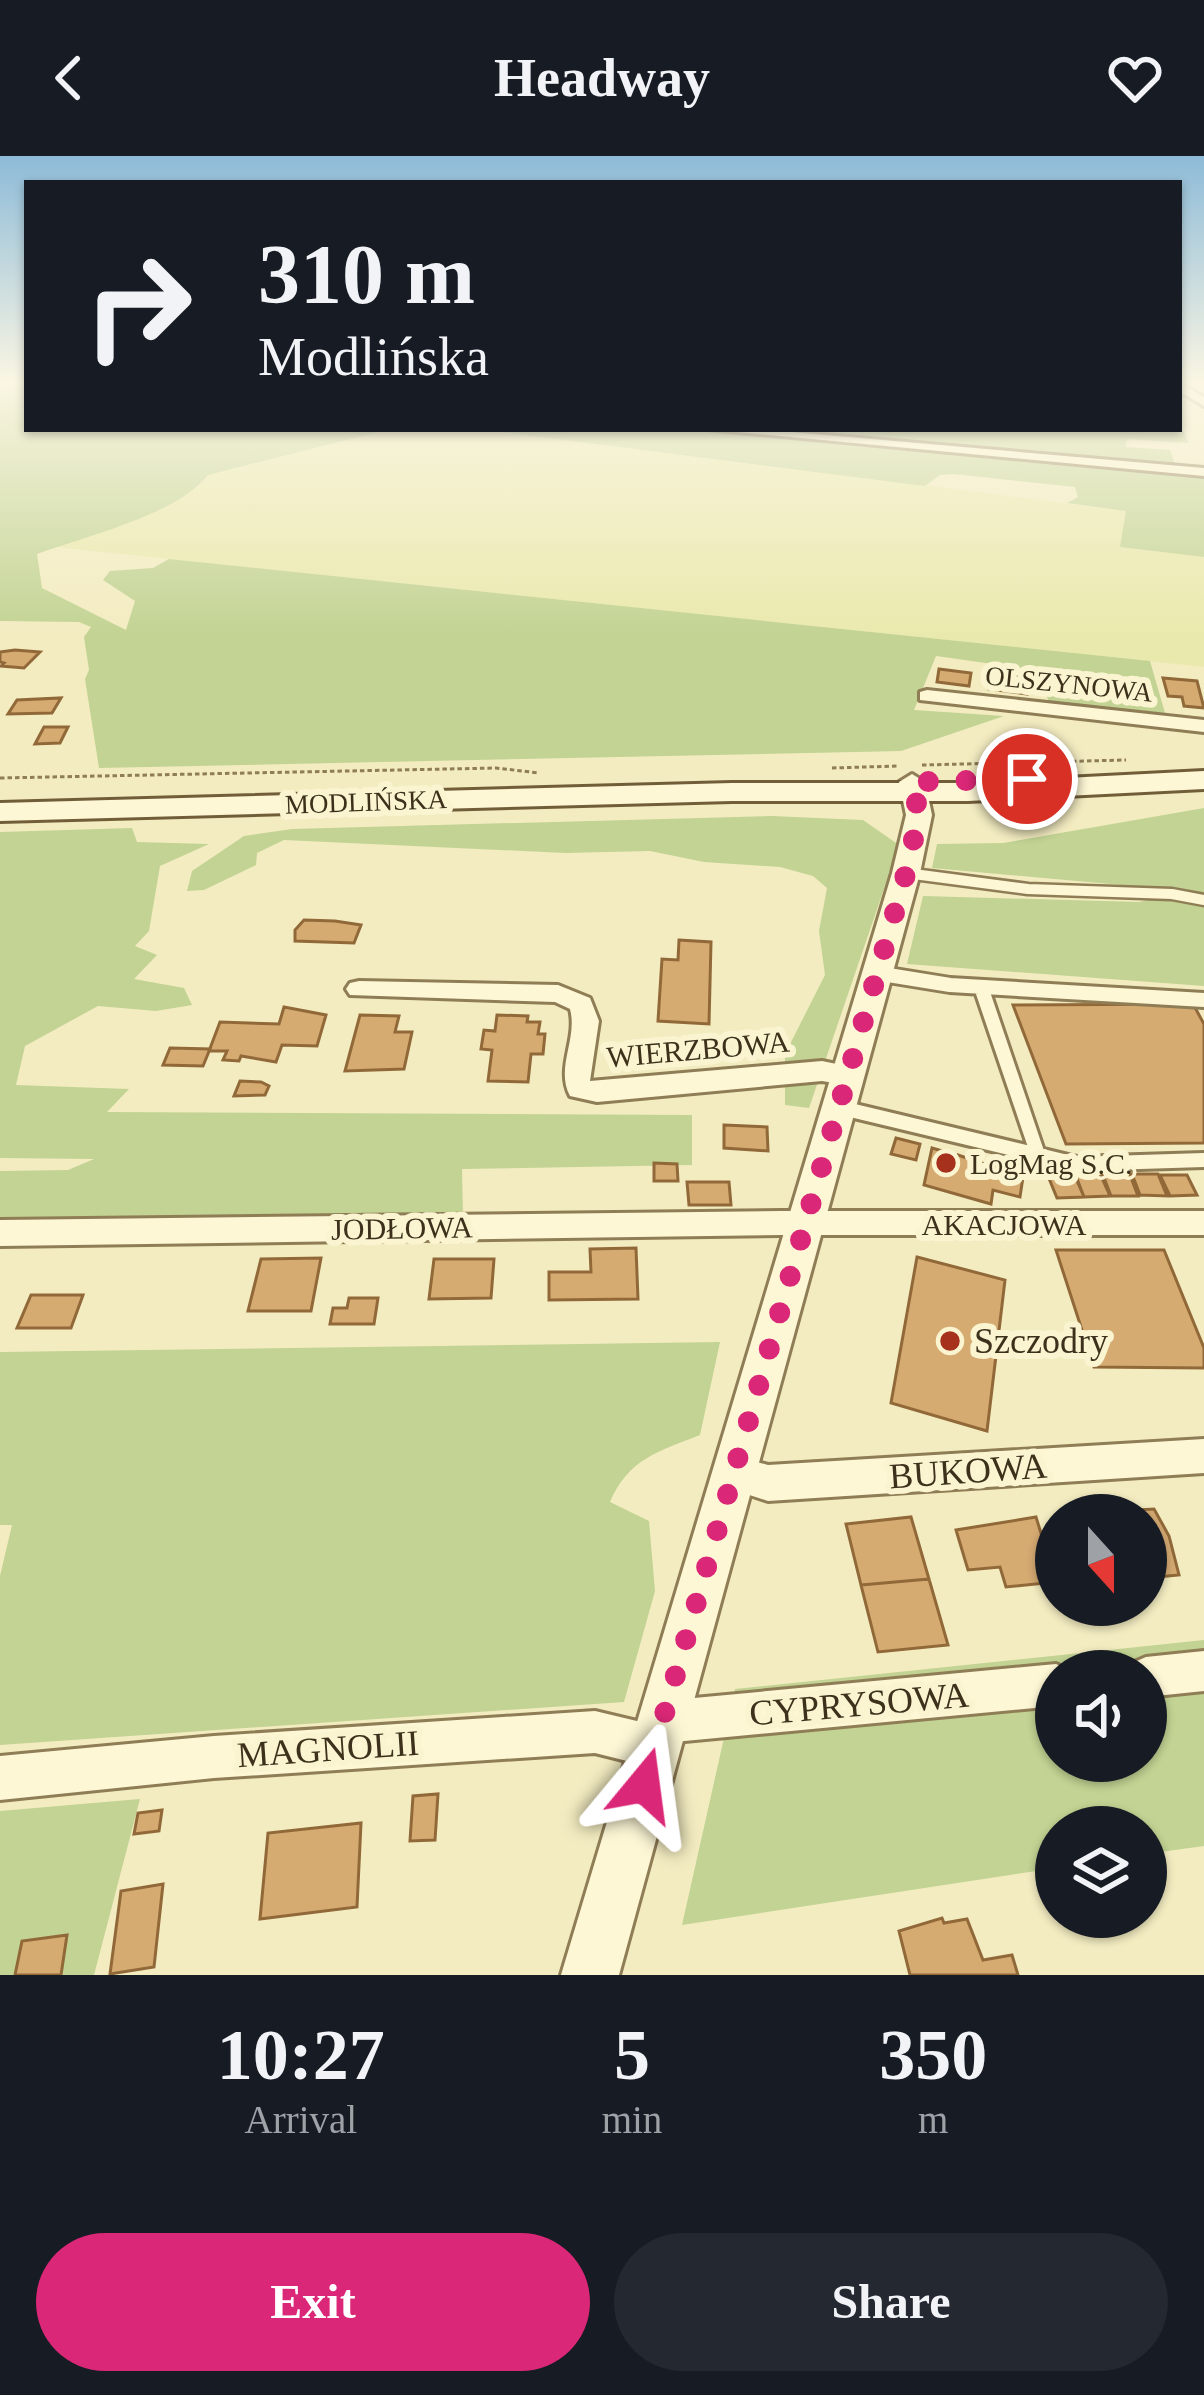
<!DOCTYPE html>
<meta charset="utf-8">
<style>
body{margin:0;font-family:"Times New Roman",serif;background:#242831;color:#f1f3f6;height:100vh;display:flex;flex-direction:column;font-size:45px;white-space:nowrap}
*{box-sizing:border-box;margin:0}
p{font-size:39px;color:#9ea1a6}
.icon{flex:none;width:66px;height:66px;fill:none;stroke:currentColor;stroke-width:2;stroke-linecap:round;stroke-linejoin:round}
.map{position:relative;height:1819px;overflow:hidden}
.drawer{display:flex;flex-direction:column;background:#171b24;flex:1}
.drawer>*{flex:none}
.top-card{position:absolute;left:24px;top:24px;width:1158px;height:252px;border-radius:0px;box-shadow:0 3px 9px #0004;background:#171b24;color:#f1f3f6;overflow:hidden}
.needle{width:78px;rotate:159deg}
.fabs{position:absolute;left:1035px;top:1338px;display:grid;gap:24px}
.fabs a{display:grid;place-items:center;width:132px;height:132px;border-radius:50%;background:#171b24;box-shadow:0 3px 9px #0004;font-size:60px}
.pin{position:absolute;display:grid;place-items:center;width:102px;height:102px;color:#fff;margin:-51px;border:6px solid #fff;border-radius:50%;box-shadow:0 3px 12px #0007}
.me{position:absolute;width:132px;margin:-66px;rotate:16deg;stroke-linejoin:round;filter:drop-shadow(0 0 9px #0008)}
.turn{display:flex;align-items:center;gap:42px;height:252px;padding:0 36px;font-size:54px}
.turn .icon{width:156px;height:156px;stroke-width:2.5}
.turn b{display:block;font-size:84px;line-height:102px}
.eta{display:flex;justify-content:space-evenly;align-items:center;height:204px;text-align:center}
.eta b{font-size:72px;font-weight:700;line-height:84px}
.primary-button{display:flex;gap:24px;margin-top:auto;padding:24px 36px}
.primary-button a{flex:1;height:138px;border-radius:72px;background:#db2777;color:#fff;font-size:48px;font-weight:700;line-height:138px;text-align:center}
.primary-button a+a{background:#242831;color:#f1f3f6}
header{display:flex;justify-content:space-between;align-items:center;height:156px;padding:0 36px;background:#171b24;font-size:54px;font-weight:700}
.map>svg:first-child{display:block}
.farmland{fill:#eae9ad}
.green{fill:#c2d393;fill-rule:evenodd}
.building{fill:#d6ab72;stroke:#916939;stroke-width:3}
.lines{fill:none;stroke-linecap:round;stroke-linejoin:round}
.service-far1-casing{stroke:#8f7d56;stroke-width:15}
.service-casing{stroke:#8f7d56;stroke-width:20}
.minor-casing{stroke:#8f7d56;stroke-width:6}
.tertiary-casing{stroke:#8f7d56;stroke-width:6}
.secondary-casing{stroke:#715e39;stroke-width:6}
.path{stroke:#8f7d56;stroke-width:3;stroke-dasharray:4.5 3;stroke-linecap:butt}
.service-far1{stroke:#fdf7d5;stroke-width:10}
.service{stroke:#fdf7d5;stroke-width:14}
.minor{fill:#fdf7d5;fill-rule:evenodd}
.tertiary{fill:#fdf7d5;fill-rule:evenodd}
.secondary{fill:#fdf7d5;fill-rule:evenodd}
.route{stroke:#db2777;stroke-width:21;stroke-dasharray:0 37.8}
.poi-dot{fill:#a6321e;stroke:#faf4d1;stroke-width:4.5}
.labels{text-anchor:middle;dominant-baseline:central;stroke-width:12;stroke-linejoin:round;paint-order:stroke}
.far-street-label{font-size:27px;fill:#3d311c;stroke:#faf4d1}
.street-label{font-size:30px;fill:#3d311c;stroke:#faf4d1}
.poi-label{font-size:30px;fill:#3d311c;stroke:#faf4d1;text-anchor:start}
.near-poi-label{font-size:36px;fill:#3d311c;stroke:#faf4d1;text-anchor:start}
.near-street-label{font-size:36px;fill:#3d311c;stroke:#faf4d1}
</style>
<header><svg class="icon" aria-label="back" viewBox="0 0 24 24"><path d="M15 5l-7 7 7 7"/></svg>Headway<svg class="icon" aria-label="heart" viewBox="0 0 24 24"><path d="M12 20l-8-8c-3-5 5-10 8-4 3-6 11-1 8 4z"/></svg></header>
<div class="map">
<svg width="1204" height="1819" viewBox="0 0 1204 1819">
<rect width="100%" height="100%" fill="#f3ecc1"/>
<path class="farmland" d="M390 273H480L1127 355 1121 391 1204 401V511L55 391 171 348 199 331 208 319Z"/>
<path class="green" d="M0 226H27V273H390L208 319C179 358 83 381 37 398L42 432 126 474 135 445 103 424 110 415 153 412 169 403 1150 505 1165 557 1049 546 1036 514 936 500 914 554 1004 560 901 595 99 612 85 523 89 514 84 481 91 471 79 466 0 465Z
M1140 273 1183 275 1189 287 1127 283 1126 291 1170 294 1176 312 1204 315V401L1120 391 1126 355 1067 347 1078 341 1075 331 954 318 940 319 925 330 487 274Z
M1204 652V830L907 808 923 740 1139 746 1188 735 932 712 937 688 1003 687Z
M772 660 863 664 899 689 809 952 785 949V898L825 819 819 775 827 732 813 720 780 711 704 706 650 695 565 697 284 684 257 697 256 709 204 734 187 735 192 715 244 680 292 673Z
M132 672 137 686 209 688 160 710 149 775 135 790 157 799 134 823 184 832 192 849 156 855 98 850 25 890 16 929 129 933 107 956 692 959V1009L462 1013 463 1061 0 1065V1015L68 1014 94 1003 0 1002V676Z
M720 1186 700 1279C659 1295 628 1303 610 1346L649 1365 655 1435 624 1546 0 1589V1420L12 1369H0V1196Z
M1204 1484V1690L1146 1698V1671H1056V1712L682 1769 735 1533ZM1056 1515H1146V1605H1056Z
M140 1643 94 1819H0V1655Z"/>
<path class="building" d="M0 496 15 494 40 496 24 512 1 510 4 507 0 506Z
M939 513 971 517 969 530 937 526Z
M991 516 1028 521 1027 538 989 533Z
M1163 522 1197 525 1204 552 1184 550 1182 541 1168 540Z
M61 542 52 557 8 558 17 544Z
M44 571H68L60 587 35 588Z
M304 764 335 765 361 769 354 787 295 785V774Z
M679 784 711 786 709 868 658 865 662 803 678 804Z
M1193 848 1204 868V987L1066 988 1013 849Z
M284 851 326 859 317 890 282 889 276 906 241 900 239 905 223 904 227 895H209L220 866 279 868Z
M360 859 399 860 395 876H412L404 913 345 915Z
M497 859 528 860 527 866H540L538 878H545L543 898H531L528 926 488 925 492 894 481 893 484 874 495 875Z
M170 892 210 893 203 910 163 909Z
M240 925 261 926 269 930 265 939 234 940Z
M724 969 767 971 768 995 724 992Z
M896 982 920 988 916 1004 891 998Z
M932 992 946 996 945 1001 957 1003 958 999 1023 1021 1020 1041 993 1034 991 1048 924 1029Z
M654 1007 677 1008 678 1025H654Z
M1132 1018H1158L1167 1040 1140 1039Z
M1103 1019H1130L1138 1040H1111Z
M1160 1019H1187L1197 1039 1170 1040Z
M1048 1020H1075L1084 1041 1057 1042Z
M1076 1020H1101L1110 1040 1084 1041Z
M687 1026H729L731 1049H689Z
M636 1092 638 1143 549 1144V1116H591L590 1093Z
M1056 1094H1164L1204 1192V1212L1094 1211Z
M917 1101 1005 1124 987 1275 891 1247Z
M321 1102 311 1155H248L261 1103Z
M434 1103H494L491 1142 429 1143Z
M31 1139H83L71 1172H17Z
M349 1142H378L374 1168H330L333 1152H347Z
M1154 1353 1169 1380 1179 1419 1146 1422V1359H1101L1100 1356Z
M911 1361 929 1423 861 1429 846 1368Z
M1036 1361 1056 1426 1006 1431 1000 1411 968 1414 956 1374Z
M929 1423 948 1489 878 1496 861 1429Z
M438 1638 435 1684 410 1685 413 1640Z
M162 1654 159 1675 134 1678 138 1657Z
M361 1667 357 1751 260 1763 268 1677Z
M163 1728 154 1811 110 1818 121 1735Z
M942 1762 944 1767 967 1763 983 1804 1012 1799 1018 1819H910L899 1775Z
M67 1779 61 1819H15L22 1785Z"/>
<g class="lines">
<g class="service-far1-casing">
<path id="service-far1" d="M906 717 1028 733 1172 738 1204 744"/>
</g>
<g class="service-casing">
<path id="service" d="M876 817 950 829 1204 844
M981 831 1038 999
M842 952 1076 1008 1204 1004"/>
</g>
<g class="minor-casing">
<path id="minor" d="M1179 227 1204 241V250L1179 235Z
M706 273H755L1204 312V320Z
M927 534 1204 564V576L920 544V536Z
M359 825 558 829 590 842 599 865 590 925 822 905 856 912 860 919 846 929 822 925 597 946 570 940C555 912 578 883 570 853L555 846 350 839 346 833 350 827Z
M782 1055H1204V1079H782L0 1090V1064Z
M1204 1283V1317L768 1345 719 1329 714 1317 719 1305 732 1299 768 1309Z
M1204 1495V1535L1146 1541V1515H1128L1132 1507 1146 1501Z
M1056 1508 1071 1515H1056V1550L674 1586 670 1606 655 1612 595 1597 214 1622 0 1644V1600L214 1580 595 1555 641 1566 647 1551 662 1545Z"/>
</g>
<g class="tertiary-casing">
<path id="tertiary" d="M912 618 925 626 932 659 920 717 619 1819H561L892 717 906 659 899 626Z"/>
</g>
<g class="secondary-casing">
<path id="secondary" d="M1204 615V633L968 645H732L0 665V647L732 627H968Z"/>
</g>
<path class="path" d="M922 609 1126 604
M832 612 898 610
M0 622 496 612 539 617"/>
<use href="#service-far1" class="service-far1"/>
<use href="#service" class="service"/>
<use href="#minor" class="minor"/>
<use href="#tertiary" class="tertiary"/>
<use href="#secondary" class="secondary"/>
</g>
<linearGradient id="sky" x2="0" y2="1"><stop stop-color="#8dbbd8"/><stop offset="0.47" stop-color="#faf6e3"/><stop offset="1" stop-color="#faf6e3" stop-opacity="0"/></linearGradient>
<rect width="1204" height="480" fill="url(#sky)"/>
<g class="lines">
<path class="route" d="M644 1629 906 717 919 659 912 626 1027 623"/>
</g>
<g class="poi-dot">
<circle cx="946" cy="1007" r="12"/>
<circle cx="950" cy="1185" r="12"/>
</g>
<g class="labels">
<g class="far-street-label">
<text transform="translate(1069 528) rotate(6)">OLSZYNOWA</text>
<text transform="translate(366 646) rotate(-2)">MODLIŃSKA</text>
</g>
<g class="street-label">
<text transform="translate(698 893) rotate(-5)">WIERZBOWA</text>
<text x="1004" y="1068">AKACJOWA</text>
<text transform="translate(402 1072) rotate(-1)">JODŁOWA</text>
</g>
<g class="poi-label">
<text x="970" y="1007">LogMag S.C.</text>
</g>
<g class="near-poi-label">
<text x="974" y="1185">Szczodry</text>
</g>
<g class="near-street-label">
<text transform="translate(968 1315) rotate(-4)">BUKOWA</text>
<text transform="translate(859 1548) rotate(-5)">CYPRYSOWA</text>
<text transform="translate(328 1593) rotate(-4)">MAGNOLII</text>
</g>
</g>
</svg>
<div class="fabs">
<a><svg class="needle" viewBox="-14 -14 28 28"><path d="M0-13l5 13h-10z" fill="#e53935"/><path d="M0 13l5-13h-10z" fill="#9ea1a6"/></svg></a>
<a><svg class="icon" aria-label="sound" viewBox="0 0 24 24"><path d="M4 9h4l5-4v14l-5-4H4zM17 9q2 3 0 6"/></svg></a>
<a><svg class="icon" aria-label="layers" viewBox="0 0 24 24"><path d="M12 4l9 5-9 5-9-5zM3 14l9 5 9-5"/></svg></a>
</div>
<div class="pin" style="left:1027px;top:623px;background:#d93025"><svg class="icon" aria-label="arrive" viewBox="0 0 24 24"><path d="M6 21V4h12l-3 4 3 4H6"/></svg></div>
<svg class="me" style="left:644px;top:1629px" viewBox="-20 -20 40 40"><path d="M0-17L14 15 0 8-14 15z" fill="#db2777" stroke="#fff" stroke-width="4"/></svg>
<div class="top-card">
<div class="turn"><svg class="icon" aria-label="right" viewBox="0 0 24 24"><path d="M7 20v-9h11M14 6l5 5-5 5"/></svg><div><b>310 m</b>Modlińska</div></div>
</div>
</div>
<section class="drawer">
<div class="eta">
<div><b>10:27</b><p>Arrival</p></div>
<div><b>5</b><p>min</p></div>
<div><b>350</b><p>m</p></div>
</div>
<div class="primary-button"><a>Exit</a><a>Share</a></div>
</section>
